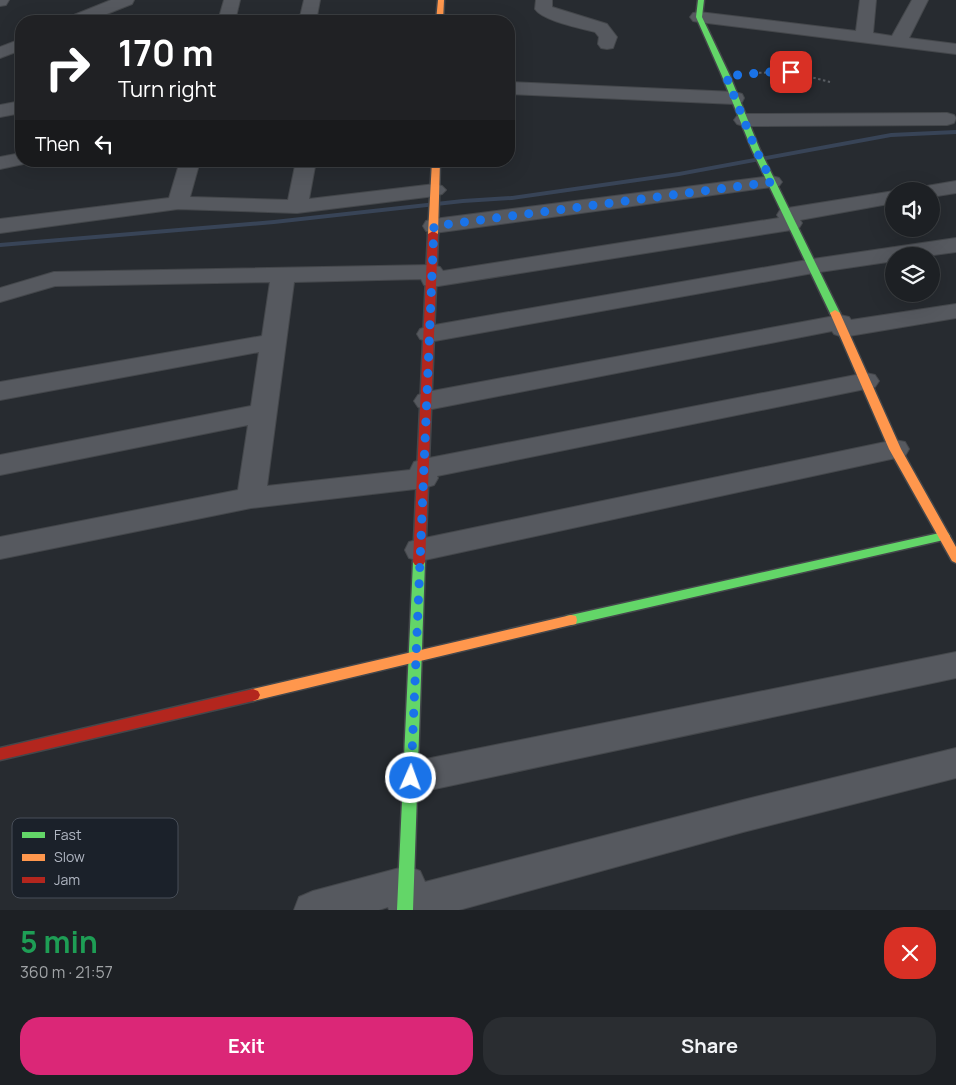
<!DOCTYPE html>
<meta charset="utf-8">
<style>
body{margin:0;font-family:Manrope,sans-serif;background:#2a2d31;color:#f1f3f6;height:100vh;display:flex;flex-direction:column;font-size:19px;white-space:nowrap}
*{box-sizing:border-box;margin:0}
p{font-size:16px;color:#a0a3a6}
.icon{flex:none;width:28px;height:28px;fill:none;stroke:currentColor;stroke-width:2;stroke-linecap:round;stroke-linejoin:round}
.map{position:relative;height:910px;overflow:hidden}
.drawer{display:flex;flex-direction:column;background:#1d2024;flex:1}
.drawer>*{flex:none}
.hud{position:absolute;left:15px;top:15px;width:500px;height:152px;border-radius:20px;box-shadow:0 5px 20px #0002,0 0 0 1px #3b3e41;background:#202124;color:#fff;overflow:hidden}
.tools{position:absolute;left:885px;top:182px;display:grid;gap:10px}
.tools a{display:grid;place-items:center;width:55px;height:55px;border-radius:50%;background:#1d2024;box-shadow:0 5px 20px #0002,0 0 0 1px #3b3e41;font-size:25px}
.pin{position:absolute;display:grid;place-items:center;width:42px;height:42px;color:#fff;margin:-21px;border-radius:10px;box-shadow:0 2px 8px #0006}
.me{position:absolute;width:55px;margin:-28px;rotate:2deg;stroke-linejoin:round;filter:drop-shadow(0 0 4px #0008)}
.turn{display:flex;align-items:center;gap:18px;height:105px;padding:0 20px;font-size:22px}
.turn .icon{width:65px;height:65px;stroke-width:2.5}
.turn b{display:block;font-size:35px;line-height:42px}
.then{display:flex;align-items:center;height:48px;padding:0 20px;background:#0003;gap:10px;font-size:19px}
.round{display:grid;place-items:center;flex:none;width:52px;height:52px;border-radius:20px;background:#2a2d31}
.overview{display:flex;align-items:center;justify-content:space-between;height:85px;padding:0 20px}
h1{font-size:30px;font-weight:700;line-height:38px;color:#1e9e55}
.cta{display:flex;gap:10px;margin-top:auto;padding:10px 20px}
.cta a{flex:1;height:58px;border-radius:20px;background:#db2777;color:#fff;font-size:20px;font-weight:700;line-height:58px;text-align:center}
.cta a+a{background:#2a2d31;color:#f1f3f6}
.map>svg:first-child{display:block}
.lines{fill:none;stroke-linecap:round;stroke-linejoin:round}
.stream{fill:#384457;fill-rule:evenodd}
.street-casing{stroke:#44474b;stroke-width:2}
.fast-casing{stroke:#44474b;stroke-width:3}
.slow-casing{stroke:#44474b;stroke-width:3}
.jam-casing{stroke:#44474b;stroke-width:3}
.path{stroke:#5a5e64;stroke-width:2;stroke-dasharray:2.5 2.5;stroke-linecap:butt}
.street{fill:#56595f;fill-rule:evenodd}
.fast{fill:#63d668;fill-rule:evenodd}
.slow{fill:#ff974d;fill-rule:evenodd}
.jam{fill:#b3261e;fill-rule:evenodd}
.route{stroke:#1a73e8;stroke-width:9;stroke-dasharray:0 16.2}
.key{fill:#1b212a;stroke:#484e58;stroke-width:1}
.key-label{font-size:14px;fill:#b0b6c2}
</style>
<div class="map">
<svg width="956" height="910" viewBox="0 0 956 910">
<rect width="100%" height="100%" fill="#272b30"/>
<g class="lines">
<path class="stream" d="M956 130V134L891 137 679 176 512 200 463 203 274 224 0 247V243L274 220 463 199 512 196 679 172 891 133Z"/>
<g class="street-casing">
<path id="street" d="M0 0H9L6 5 0 6Z
M111 0H134L132 4 89 21H66L69 17Z
M224 0H240L235 21H218Z
M304 0H320L316 21H299Z
M536 0H552V7L607 24 617 37 613 48 607 49 601 48 598 44 599 37 595 32C580 28 543 21 535 9Z
M860 0H876L873 33 892 36 912 0H928L909 38 956 44V54L699 22 693 21 690 17 693 13 699 12 856 31Z
M21 39V50L0 58V47Z
M509 82 735 92 742 94 744 98 742 102 735 104 509 94Z
M21 101V113L0 117V105Z
M947 113 954 115 956 118 954 123 947 125 744 126 737 124 734 120 737 116 744 114Z
M21 153V161H30L28 163 0 169V157Z
M180 161H200L190 197 288 200 296 161H316L309 199 435 184 442 186 446 190 442 194 435 196 297 213 178 209 0 233V219L169 198Z
M772 176 779 178 782 182 779 186 434 233 426 231 423 226 426 221 434 219Z
M956 181V193L931 197V191H917L921 187Z
M894 191V203L800 220 802 223 799 228 791 230 432 287 424 285 421 279 294 282 267 486 410 470 414 462 424 459 866 373 875 375 879 381 875 387 437 476 438 478 434 485 424 488 251 508 0 559V537L238 490 248 425 0 475V455L251 406 259 352 0 400V382L262 336 270 282 55 286 0 302V288L54 272 432 265 440 267 443 271 779 218 777 215 780 210 788 208 894 191H897Z
M956 238V252L926 256H894V261L813 273 429 342 420 339 417 334 420 329 429 326 813 259Z
M956 304V318L843 337 834 334 832 331 427 410 418 407 414 401 418 395 427 392 840 315 849 317 851 320Z
M895 440 905 442 909 449 905 456 420 561 409 558 405 550 409 542 420 539Z
M956 652V678L411 794 399 789 393 778 399 767 411 762Z
M956 748V778L743 832 459 910H389L388 907 379 910H294L299 897 313 891 407 866 420 871 425 882 743 800Z"/>
</g>
<g class="fast-casing">
<path id="fast" d="M698 0H704L702 17 730 76 760 150 840 313 838 315H832L830 313 752 150 722 76 696 17Z
M944 532 948 533 950 536 948 539 571 625 566 624 565 620 566 616 571 615Z
M419 557 423 559 425 562 413 910H397L413 562 415 559Z"/>
</g>
<g class="slow-casing">
<path id="slow" d="M438 0H444L443 21H436Z
M432 161H440L438 234 433 237 428 234Z
M835 310 840 313 901 449 956 547V563L952 561 889 449 830 313Z
M571 615 576 616 577 620 576 624 571 625 253 701 248 699 246 695 248 691 253 689Z"/>
</g>
<g class="jam-casing">
<path id="jam" d="M433 231 438 234 425 562 423 565H415L413 562 428 234Z
M253 689 258 691 260 695 258 699 253 701 0 760V748Z"/>
</g>
<path class="path" d="M749 73 791 72 830 82"/>
<use href="#street" class="street"/>
<use href="#fast" class="fast"/>
<use href="#slow" class="slow"/>
<use href="#jam" class="jam"/>
</g>
<g class="lines">
<path class="route" d="M411 778 434 226 772 182 756 150 726 76 771 72H791"/>
</g>
<rect x="12" y="818" width="166" height="80" rx="8" class="key"/>
<rect x="22" y="832" width="23" height="6" fill="#63d668"/>
<rect x="22" y="854" width="23" height="7" fill="#ff974d"/>
<rect x="22" y="877" width="23" height="6" fill="#b3261e"/>
<g class="key-label">
<text x="54" y="840">Fast</text>
<text x="54" y="862">Slow</text>
<text x="54" y="885">Jam</text>
</g>
</svg>
<div class="tools">
<a><svg class="icon" aria-label="sound" viewBox="0 0 24 24"><path d="M4 9h4l5-4v14l-5-4H4zM17 9q2 3 0 6"/></svg></a>
<a><svg class="icon" aria-label="layers" viewBox="0 0 24 24"><path d="M12 4l9 5-9 5-9-5zM3 14l9 5 9-5"/></svg></a>
</div>
<div class="pin" style="left:791px;top:72px;background:#d93025"><svg class="icon" aria-label="arrive" viewBox="0 0 24 24"><path d="M6 21V4h12l-3 4 3 4H6"/></svg></div>
<svg class="me" style="left:411px;top:778px" viewBox="-20 -20 40 40"><circle r="17" fill="#1a73e8" stroke="#fff" stroke-width="3"/><path d="M0-11L8 9 0 5-8 9z" fill="#fff"/></svg>
<div class="hud">
<div class="turn"><svg class="icon" aria-label="right" viewBox="0 0 24 24"><path d="M7 20v-9h11M14 6l5 5-5 5"/></svg><div><b>170 m</b>Turn right</div></div>
<div class="then">Then<svg class="icon" aria-label="left" viewBox="0 0 24 24"><path d="M17 20v-9H6M10 6l-5 5 5 5"/></svg></div>
</div>
</div>
<section class="drawer">
<div class="overview"><div><h1>5 min</h1><p>360 m · 21:57</p></div><a class="round" style="background:#d93025;color:#fff"><svg class="icon" aria-label="close" viewBox="0 0 24 24"><path d="M6 6l12 12M18 6L6 18"/></svg></a></div>
<div class="cta"><a>Exit</a><a>Share</a></div>
</section>
